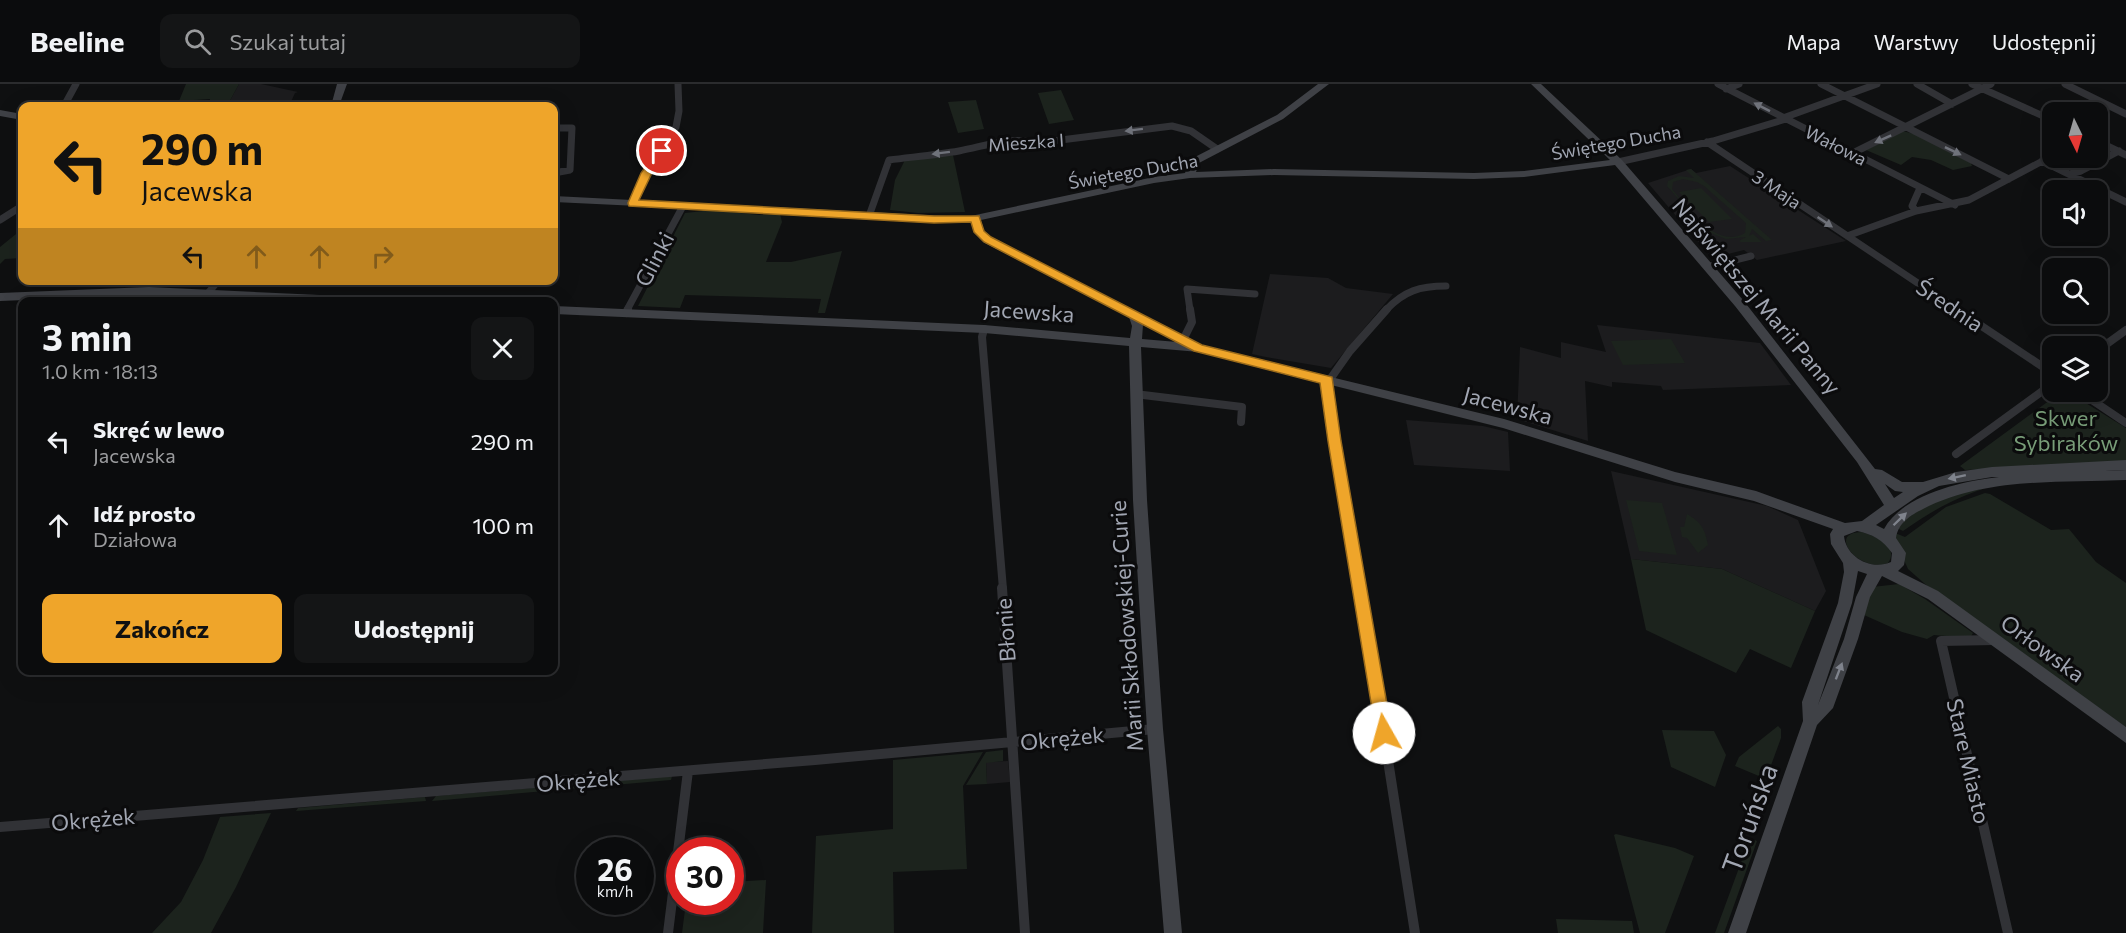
<!DOCTYPE html>
<html lang="pl">
<meta charset="utf-8">
<style>
body{margin:0;font-family:Commissioner,sans-serif;background:#141516;color:#f1f3f6;height:100vh;display:flex;flex-direction:column;font-size:22px;white-space:nowrap}
*{box-sizing:border-box;margin:0}
p{font-size:20px;color:#9a9b9d}
.icon{flex:none;width:33px;height:33px;fill:none;stroke:currentColor;stroke-width:2;stroke-linecap:round;stroke-linejoin:round}
.map{position:relative;flex:1;overflow:hidden}
.drawer{position:absolute;left:18px;top:213px;width:540px;height:378px;display:flex;flex-direction:column;background:#0b0c0d;border-radius:12px;box-shadow:0 6px 24px #0002,0 0 0 2px #2b2c2e}
.drawer>*{flex:none}
.banner{position:absolute;left:18px;top:18px;width:540px;height:183px;border-radius:12px;box-shadow:0 6px 24px #0002,0 0 0 2px #2b2c2e;background:#efa52a;color:#111;overflow:hidden}
.needle{width:39px;rotate:175deg}
.fabs{position:absolute;left:2042px;top:18px;display:grid;gap:12px}
.fabs a{display:grid;place-items:center;width:66px;height:66px;border-radius:12px;background:#0b0c0d;box-shadow:0 6px 24px #0002,0 0 0 2px #2b2c2e;font-size:30px}
.speed{position:absolute;left:576px;top:753px;display:flex;gap:12px;font-size:30px;font-weight:700;text-align:center}
.speed>*{display:grid;place-content:center;width:78px;height:78px;border-radius:50%;background:#0b0c0d;box-shadow:0 6px 24px #0002,0 0 0 2px #2b2c2e;line-height:1}
.speed small{font-size:15px;font-weight:400}
.speed .limit{border:9px solid #d22;background:#fff;color:#111}
.pin{position:absolute;display:grid;place-items:center;width:51px;height:51px;color:#fff;margin:-26px;border:3px solid #fff;border-radius:50%;box-shadow:0 2px 6px #0007}
.me{position:absolute;width:66px;margin:-33px;rotate:353deg;stroke-linejoin:round;filter:drop-shadow(0 0 4px #0008)}
.turn{display:flex;align-items:center;gap:21px;height:126px;padding:0 24px;font-size:27px}
.turn .icon{width:78px;height:78px;stroke-width:2.5}
.turn b{display:block;font-size:42px;line-height:51px}
.lanes{display:flex;align-items:center;height:57px;padding:0 24px;background:#0003;justify-content:center;gap:30px;direction:ltr}
.lanes .off{opacity:.35}
.round{display:grid;place-items:center;flex:none;width:63px;height:63px;border-radius:12px;background:#141516}
.head{display:flex;align-items:center;justify-content:space-between;height:102px;padding:0 24px}
h1{font-size:36px;font-weight:700;line-height:45px}
.action{display:flex;gap:12px;margin-top:auto;padding:12px 24px}
.action a{flex:1;height:69px;border-radius:12px;background:#efa52a;color:#111;font-size:24px;font-weight:700;line-height:69px;text-align:center}
.action a+a{background:#141516;color:#f1f3f6}
ul{padding:0;list-style:none}
li{display:flex;align-items:center;gap:18px;height:84px;padding:0 24px}
li div{flex:1}
li b{display:block;font-size:22px}
li em{font-style:normal}
header{display:flex;align-items:center;gap:36px;box-sizing:border-box;height:84px;padding:0 30px;background:#0b0c0d;border-bottom:2px solid #2b2c2e}
header strong{font-size:28px}
nav{display:flex;gap:33px;margin-inline-start:auto;font-size:21px}
.search{width:420px;height:54px;background:#141516;display:flex;align-items:center;gap:15px;box-sizing:border-box;padding:0 21px;border-radius:12px;color:#9a9b9d;font-size:22px}
.map>svg:first-child{display:block}
.built{fill:#1c1c1e}
.green{fill:#1c231d;fill-rule:evenodd}
.lines{fill:none;stroke-linecap:round;stroke-linejoin:round}
.street-far2{stroke:#313236;stroke-width:7}
.street-far1{stroke:#313236;stroke-width:8}
.street{stroke:#313236;stroke-width:10}
.secondary{fill:#3f4146;fill-rule:evenodd}
.oneway{fill:#6f727a}
.oneway2{fill:#7f838c}
.route{fill:#efa52a;stroke:#9b6b1b;stroke-width:1.5}
.labels{text-anchor:middle;dominant-baseline:central;stroke-width:6;stroke-linejoin:round;paint-order:stroke}
.far-street-label{font-size:18px;fill:#a1a6b2;stroke:#0b0b0c}
.street-label{font-size:22px;fill:#a1a6b2;stroke:#0b0b0c}
.park-label{font-size:22px;fill:#789d78;stroke:#0b0b0c}
.near-street-label{font-size:27px;fill:#a1a6b2;stroke:#0b0b0c}
</style>
<header>
<strong>Beeline</strong>
<div class="search"><svg class="icon" aria-label="search" viewBox="0 0 24 24"><circle cx="10" cy="10" r="6"/><path d="M15 15l6 6"/></svg>Szukaj tutaj</div>
<nav><a>Mapa</a><a>Warstwy</a><a>Udostępnij</a></nav>
</header>
<div class="map">
<svg width="2126" height="849" viewBox="0 0 2126 849">
<rect width="100%" height="100%" fill="#0f1011"/>
<path class="built" d="M239 0H261L298 8 295 9 289 22H227Z
M1730 82 1846 157 1757 176 1744 166 1712 174 1648 99 1691 85 1696 89Z
M1270 190 1328 194 1346 204 1393 210 1331 284 1266 273 1252 270Z
M1597 241 1760 259 1791 301 1663 306 1661 302 1612 298V303L1585 297 1588 357 1517 335 1520 263 1561 274V258L1606 268Z
M1406 336 1483 342 1508 348 1510 387 1414 381Z
M1611 387 1767 422 1798 436 1826 507 1815 527 1722 485 1631 475Z
M1008 677 1010 698 987 700 986 678Z"/>
<path class="green" d="M186 0H239L227 22H208L210 15 179 17Z
M1061 6 1074 36 1049 40 1038 9Z
M976 16 984 45 958 49 948 18Z
M1903 47 1914 50 1971 79 1972 82 1953 86 1931 76 1912 73 1901 81 1866 66Z
M953 71 965 128 918 129 890 126 895 96 905 76Z
M1691 85 1772 156 1766 157 1752 145 1749 152 1753 150 1762 158H1741L1739 157 1746 153 1726 155 1708 148 1667 102 1668 97 1679 92 1694 94 1686 86ZM1683 95 1697 98 1704 102 1746 139 1745 149C1716 166 1688 124 1672 105L1673 98Z
M1701 104 1732 135 1709 138 1679 108Z
M713 126 759 131 780 130 782 138 766 178H791L842 167 825 229H818L821 215 685 211 680 224 638 222 685 129Z
M21 146 22 174 5 175 0 180V163Z
M1671 255 1685 279 1623 281 1611 257Z
M2061 308H2068L2126 344V377L1965 386 1960 382Z
M1986 404C1954 414 1930 428 1903 447L1897 444C1918 420 1955 409 1986 404Z
M1985 409 1990 410 2051 446 2069 445 2096 478 2126 499V643L1933 507 1908 485 1895 456V449L1905 453 1946 423Z
M1626 416 1662 419 1677 471 1639 467Z
M1687 430C1701 438 1705 445 1708 461L1698 469 1687 454 1682 453 1680 443H1684Z
M1862 448C1875 452 1900 462 1888 479 1860 490 1825 448 1862 448Z
M1631 475 1722 485 1815 527 1791 584 1750 565 1736 589 1646 546Z
M1899 500 1925 515 1973 549 1970 554 1934 551 1927 555 1902 548 1864 531 1872 503Z
M1778 642 1781 645V654L1766 695 1735 682 1739 673Z
M1662 646 1714 647 1726 671 1715 703 1671 683Z
M1003 666V677L986 679 987 700 966 701 986 668Z
M983 668 963 702 967 785 893 788 894 849H812L816 752 893 745V676Z
M672 692 671 696 432 717 436 712Z
M425 713 426 717 296 727 298 724Z
M271 729 236 803 211 849H152L181 818 203 776 220 733Z
M1616 750 1675 764 1694 772 1665 849H1640L1614 751Z
M1750 754 1757 757 1724 849H1715Z
M766 796 763 849H682L686 818H730L731 798Z
M1556 835 1632 837 1634 849H1558Z"/>
<g class="lines">
<path class="street-far2" d="M1718 0 1955 121
M1821 0 2009 95
M1917 0 1952 20
M1972 0 2052 36
M2065 0 2126 30
M1726 5 1739 0
M64 22 76 0
M1783 34 1877 0
M554 44H572L570 86 554 89
M2097 57 2126 71
M1707 58 1958 226
M1851 70 1991 0
M2042 77 2126 118
M1618 78 1713 57 1786 35
M2070 90 2081 87 2119 67
M633 119 646 89 676 43 679 27 678 0
M1916 127 1912 122 1920 104
M869 132 889 76C912 73 936 71 959 67 986 62 1009 52 1037 59L1172 42 1191 47 1217 65
M0 136 22 122
M1847 152 1916 127 1969 116 2052 72
M1707 183 1751 172
M208 209 219 196
M627 226 683 122
M1190 226 1187 205 1255 210
M1386 226C1404 207 1420 202 1446 202"/>
<path class="street-far1" d="M1956 225 2052 289
M626 229 628 225
M984 245 982 253 1003 505
M1183 256 1192 238 1190 225
M2097 267 2126 246
M2080 308 2126 339
M1135 310 1242 323 1241 338
M1956 370 2052 300
M1361 505 1326 301 1350 267 1387 225"/>
<path class="street" d="M1002 504 1025 849
M1361 504 1415 849
M1994 556 1941 557 2008 849
M0 743 815 676 1155 645
M668 849 688 687"/>
<path class="secondary" d="M337 0H347L339 22H331Z
M1318 0H1329L1283 35 1199 79 1196 88 1274 85 1474 89 1524 87 1610 76 1531 0H1541L1622 76 1743 216 1875 385 1882 386 1902 398H1923L1956 388 1992 383 2126 376V386L2105 387 2126 386V396C2058 399 1985 393 1923 425 1911 431 1898 439 1896 454L1906 469 1904 481 1898 487 1938 507 2126 643V659L1928 515 1882 492 1870 513 1858 555 1833 624 1817 641 1746 849H1728L1803 637 1802 618 1838 519 1844 488 1843 479 1831 460 1830 450 1833 445 1754 417 1675 398 1503 344 1199 268 1141 263 1147 416 1163 645 1182 849H1164L1147 645 1133 416 1129 262 984 249 554 230V222L984 241 1130 254 1132 242 1129 233 983 158 974 148 971 138 554 118V112L966 133 1154 93 1185 89 1191 75 1277 31ZM1615 81 1735 222 1857 378 1884 421 1862 437 1845 439 1756 407 1675 388 1504 335 1195 260 1193 256 991 154 984 147 981 136 1154 99 1190 94 1274 91 1474 95 1524 93ZM1143 241 1177 258 1142 255ZM1992 393H1999C1963 397 1903 410 1884 445L1876 441 1918 412 1939 402ZM1885 400 1895 407 1903 408 1894 414ZM1857 447C1872 450 1883 456 1892 469L1891 478C1871 487 1846 473 1844 452ZM1858 487 1867 490 1856 513 1844 555 1818 621 1852 519Z
M0 26 22 30V36L0 32Z
M149 203 385 214 390 218H295L149 211 0 217V209Z"/>
</g>
<defs><path id="oneway-solid" d="M-6-.8H1V-3.2L6.5 0L1 3.2V.8H-6Z" transform="scale(1.5)"/></defs>
<g class="oneway">
<use href="#oneway-solid" transform="translate(1762 23) rotate(-153)"/>
<use href="#oneway-solid" transform="translate(1134 46) rotate(173)"/>
<use href="#oneway-solid" transform="translate(1883 55) rotate(156)"/>
<use href="#oneway-solid" transform="translate(1953 67) rotate(26)"/>
<use href="#oneway-solid" transform="translate(941 69) rotate(173)"/>
<use href="#oneway-solid" transform="translate(1825 138) rotate(34)"/>
</g>
<g class="oneway2">
<use href="#oneway-solid" transform="translate(1957 393) rotate(168)"/>
<use href="#oneway-solid" transform="translate(1900 435) rotate(-44)"/>
<use href="#oneway-solid" transform="translate(1839 587) rotate(-69)"/>
</g>
<path class="route" d="M658 65 667 67 652 89 639 116 934 132H979L984 147 991 153 1202 261 1332 293 1341 357 1392 649 1390 654 1384 656 1379 654 1376 649 1328 357 1320 299 1194 267 984 158 974 148 971 138 934 139 629 122 628 119 641 89Z"/>
<g class="labels">
<g class="far-street-label">
<text transform="translate(1026 58) rotate(-4)">Mieszka I</text>
<text transform="translate(1616 58) rotate(-10)">Świętego Ducha</text>
<text transform="translate(1836 61) rotate(27)">Wałowa</text>
<text transform="translate(1133 87) rotate(-10)">Świętego Ducha</text>
<text transform="translate(1777 105) rotate(34)">3 Maja</text>
</g>
<g class="street-label">
<text transform="translate(654 175) rotate(-62)">Glinki</text>
<text transform="translate(1757 212) rotate(50)">Najświętszej Marii Panny</text>
<text transform="translate(1950 221) rotate(34)">Średnia</text>
<text transform="translate(1029 227) rotate(4)">Jacewska</text>
<text transform="translate(1508 321) rotate(15)">Jacewska</text>
<text transform="translate(1126 542) rotate(-94)">Marii Skłodowskiej-Curie</text>
<text transform="translate(1005 546) rotate(-94)">Błonie</text>
<text transform="translate(2043 564) rotate(36)">Orłowska</text>
<text transform="translate(1062 654) rotate(-6)">Okrężek</text>
<text transform="translate(1969 677) rotate(77)">Stare Miasto</text>
<text transform="translate(578 696) rotate(-5)">Okrężek</text>
<text transform="translate(93 735) rotate(-5)">Okrężek</text>
</g>
<g class="park-label">
<text x="2066" y="333">Skwer<tspan x="2066" dy="25">Sybiraków</tspan></text>
</g>
<g class="near-street-label">
<text transform="translate(1749 734) rotate(-70)">Toruńska</text>
</g>
</g>
</svg>
<div class="fabs">
<a><svg class="needle" viewBox="-14 -14 28 28"><path d="M0-13l5 13h-10z" fill="#e53935"/><path d="M0 13l5-13h-10z" fill="#9a9b9d"/></svg></a>
<a><svg class="icon" aria-label="sound" viewBox="0 0 24 24"><path d="M4 9h4l5-4v14l-5-4H4zM17 9q2 3 0 6"/></svg></a>
<a><svg class="icon" aria-label="search" viewBox="0 0 24 24"><circle cx="10" cy="10" r="6"/><path d="M15 15l6 6"/></svg></a>
<a><svg class="icon" aria-label="layers" viewBox="0 0 24 24"><path d="M12 4l9 5-9 5-9-5zM3 14l9 5 9-5"/></svg></a>
</div>
<div class="speed"><div>26<small>km/h</small></div><div class="limit">30</div></div>
<div class="pin" style="left:662px;top:67px;background:#d93025"><svg class="icon" aria-label="arrive" viewBox="0 0 24 24"><path d="M6 21V4h12l-3 4 3 4H6"/></svg></div>
<svg class="me" style="left:1384px;top:649px" viewBox="-20 -20 40 40"><circle r="19" fill="#fff"/><path d="M0-13L10 11 0 6-10 11z" fill="#efa52a"/></svg>
<div class="banner">
<div class="turn"><svg class="icon" aria-label="left" viewBox="0 0 24 24"><path d="M17 20v-9H6M10 6l-5 5 5 5"/></svg><div><b>290 m</b>Jacewska</div></div>
<div class="lanes"><svg class="icon" aria-label="left" viewBox="0 0 24 24"><path d="M17 20v-9H6M10 6l-5 5 5 5"/></svg><svg class="icon off" aria-label="ahead" viewBox="0 0 24 24"><path d="M12 20V5M6 11l6-6 6 6"/></svg><svg class="icon off" aria-label="ahead" viewBox="0 0 24 24"><path d="M12 20V5M6 11l6-6 6 6"/></svg><svg class="icon off" aria-label="right" viewBox="0 0 24 24"><path d="M7 20v-9h11M14 6l5 5-5 5"/></svg></div>
</div>
<section class="drawer">
<div class="head"><div><h1>3 min</h1><p>1.0 km · 18:13</p></div><a class="round"><svg class="icon" aria-label="close" viewBox="0 0 24 24"><path d="M6 6l12 12M18 6L6 18"/></svg></a></div>
<ul>
<li><svg class="icon" aria-label="left" viewBox="0 0 24 24"><path d="M17 20v-9H6M10 6l-5 5 5 5"/></svg><div><b>Skręć w lewo</b><p>Jacewska</p></div><em>290 m</em></li>
<li><svg class="icon" aria-label="ahead" viewBox="0 0 24 24"><path d="M12 20V5M6 11l6-6 6 6"/></svg><div><b>Idź prosto</b><p>Działowa</p></div><em>100 m</em></li>
</ul>
<div class="action"><a>Zakończ</a><a>Udostępnij</a></div>
</section>
</div>
